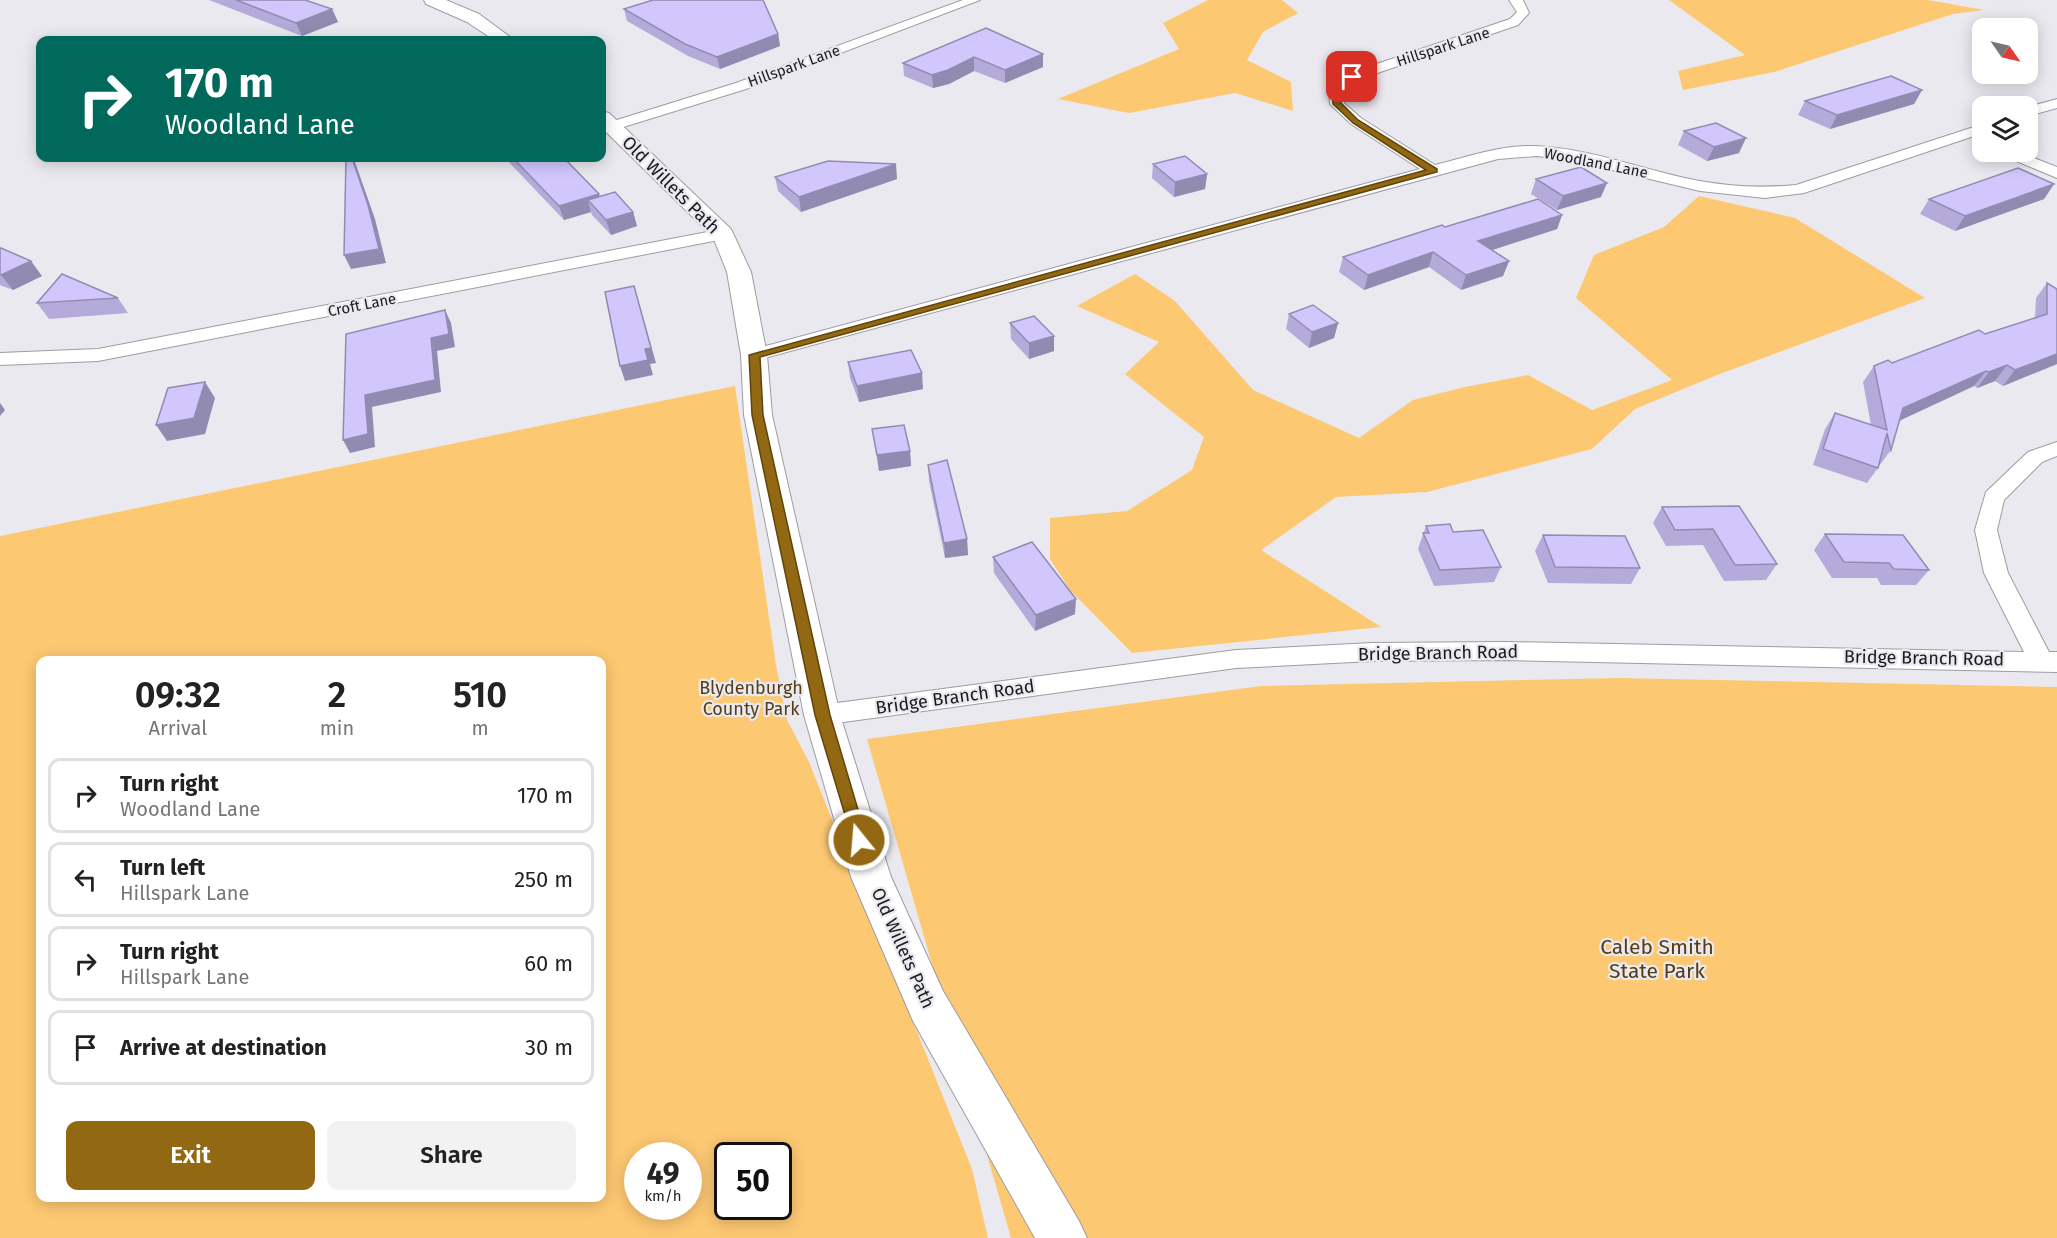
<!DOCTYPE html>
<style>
body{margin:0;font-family:"Fira Sans",sans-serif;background:#f2f2f2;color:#222;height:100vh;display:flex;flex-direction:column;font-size:22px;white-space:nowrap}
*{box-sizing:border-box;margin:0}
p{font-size:20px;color:#767676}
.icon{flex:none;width:33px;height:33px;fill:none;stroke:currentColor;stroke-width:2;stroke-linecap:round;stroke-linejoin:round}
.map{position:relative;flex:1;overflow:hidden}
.sheet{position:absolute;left:36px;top:656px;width:570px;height:546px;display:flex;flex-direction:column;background:#fff;border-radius:12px;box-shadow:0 3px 15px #0003}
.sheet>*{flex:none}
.top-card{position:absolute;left:36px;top:36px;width:570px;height:126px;border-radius:12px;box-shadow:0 3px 15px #0003;background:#00695c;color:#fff;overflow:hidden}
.needle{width:39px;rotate:124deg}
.fabs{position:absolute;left:1972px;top:18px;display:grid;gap:12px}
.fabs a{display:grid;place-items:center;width:66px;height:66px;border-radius:12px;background:#fff;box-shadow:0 3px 15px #0003;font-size:30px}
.speed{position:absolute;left:624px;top:1142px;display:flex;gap:12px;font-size:30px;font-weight:700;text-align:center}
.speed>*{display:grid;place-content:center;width:78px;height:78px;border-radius:50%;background:#fff;box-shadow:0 3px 15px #0003;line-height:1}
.speed small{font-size:15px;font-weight:400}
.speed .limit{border:3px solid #111;border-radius:9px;background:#fff;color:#111}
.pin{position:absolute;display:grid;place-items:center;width:51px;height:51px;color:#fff;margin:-26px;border-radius:12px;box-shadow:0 3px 9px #0006}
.me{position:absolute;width:66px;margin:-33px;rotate:343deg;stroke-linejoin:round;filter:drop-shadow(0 0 4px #0008)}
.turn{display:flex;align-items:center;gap:21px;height:126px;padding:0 30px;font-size:27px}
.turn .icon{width:78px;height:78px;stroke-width:2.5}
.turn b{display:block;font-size:42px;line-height:51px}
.eta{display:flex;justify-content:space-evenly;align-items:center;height:102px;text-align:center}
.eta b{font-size:36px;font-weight:600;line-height:42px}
.cta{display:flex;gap:12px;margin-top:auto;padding:12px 30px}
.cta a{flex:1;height:69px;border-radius:12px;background:#936813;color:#fff;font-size:24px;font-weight:600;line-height:69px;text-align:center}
.cta a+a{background:#f2f2f2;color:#222}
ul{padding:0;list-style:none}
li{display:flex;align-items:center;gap:18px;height:75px;margin:0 12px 9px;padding:0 18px;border:3px solid #e0e0e0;border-radius:12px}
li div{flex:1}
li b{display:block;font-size:22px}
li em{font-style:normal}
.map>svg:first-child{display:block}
.green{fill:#fdc872;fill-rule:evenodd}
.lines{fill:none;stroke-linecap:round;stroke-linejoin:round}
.minor-casing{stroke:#9d9ca2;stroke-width:2}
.secondary-casing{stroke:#9d9ca2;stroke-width:2}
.minor{fill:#fff;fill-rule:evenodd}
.secondary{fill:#fff;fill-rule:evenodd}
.wall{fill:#b4abda}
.shaded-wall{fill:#928bb1}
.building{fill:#d1c7fd;stroke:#928bb1;stroke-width:1.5}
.route{fill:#936813;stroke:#60440c;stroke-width:1.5}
.labels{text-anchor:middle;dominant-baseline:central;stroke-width:4.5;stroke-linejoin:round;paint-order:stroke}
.far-street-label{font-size:15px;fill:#1b1b1d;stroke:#eae9f0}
.street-label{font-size:18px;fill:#1b1b1d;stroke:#eae9f0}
.park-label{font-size:18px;fill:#543d16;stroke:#eae9f0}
.near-park-label{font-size:21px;fill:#543d16;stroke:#eae9f0}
</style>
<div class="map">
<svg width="2057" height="1238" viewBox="0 0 2057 1238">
<rect width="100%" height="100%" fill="#eae9f0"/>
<path class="green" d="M1208 0H1282L1298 13 1263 32 1247 60 1291 82 1293 111 1235 93 1129 113 1058 99 1179 49 1163 23Z
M1669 0H1928L1984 10 1953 14 1774 72 1683 90 1678 71 1745 55Z
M1699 196 1795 218 1925 298 1717 375 1635 409 1592 449 1427 492 1336 497 1261 550 1381 627 1132 653 1070 590 1050 559V518L1127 511 1192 470 1204 437 1125 374 1159 342 1077 306 1135 274 1175 301 1253 390 1359 438 1413 400 1465 387 1528 375 1592 410 1672 380 1576 298 1594 255 1664 227Z
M735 386 776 665 787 720 809 762 972 1169 988 1238H0V536ZM40 660H602V1197H40ZM638 1155H688V1206H638ZM728 1155H778V1206H728Z
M1618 678 2057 687V1238H1011L867 739 1261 686Z"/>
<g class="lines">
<g class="minor-casing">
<path id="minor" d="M963 0H980L746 89 617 129H607L605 126 607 123 736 83Z
M1509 0H1523L1529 13 1518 25 1357 80 1343 90 1344 103 1361 118 1435 165C1468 157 1500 145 1534 146 1591 148 1645 171 1700 181 1733 187 1763 188 1796 185L1983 124V133L1804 193 1765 198 1700 191 1570 160 1537 156 1498 159 761 359H747L745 355 747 351 1420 169 1351 124 1330 104 1329 89 1347 74 1510 19 1517 12Z
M2057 99V108L2028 116V107Z
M1999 152H2019L2057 167V178L2002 155Z
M723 229 729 230 731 234 729 238 98 361 0 365V353L98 349Z
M2057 442V456L2042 462 2004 500 1997 530 2008 573 2049 652H2057V672L1506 660 1372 661 1236 668 822 725 813 722 809 715 813 708 822 705 1236 650 1372 643 1506 642 2024 652 1984 573 1975 530 1986 492 2028 452Z"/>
</g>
<g class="secondary-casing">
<path id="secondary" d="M424 0H446L479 14 514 40H494L467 22 426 4Z
M602 111 609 113 731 229 751 272 767 355 772 415 840 715 891 877 943 991 1079 1221 1087 1238H1035L913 1021 851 877 804 715 744 415 741 355 727 272 713 237 602 128Z"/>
</g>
<use href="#minor" class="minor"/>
<use href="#secondary" class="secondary"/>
</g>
<path class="wall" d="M209 0H305L332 9 338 22 302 36Z
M624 9 778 34 780 46 720 69 688 56 627 21Z
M986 28 1043 54V67L1005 83 974 71 949 84 933 88 904 76 903 63Z
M1922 90 1914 104 1830 129 1798 115 1805 101Z
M1684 131 1739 153 1707 161 1678 145Z
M505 158H564L600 197 633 212 637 226 611 235 592 215 591 212 564 220Z
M1153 164 1207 174 1205 189 1174 197 1152 178Z
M775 177 897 179 801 212 778 191Z
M1536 179 1601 197 1557 210 1531 194Z
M2054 184 2044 199 1955 231 1920 214 1929 199Z
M1562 215 1557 229 1492 250 1509 261 1503 276 1461 290 1429 267 1364 290 1339 272 1343 257 1445 227Z
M0 248 42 276 13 290 0 285Z
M2047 283 2057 289V364L2003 386 1995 381 1977 388 1974 386 1899 421 1891 450 1879 466V464L1878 468 1867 483 1813 465 1825 429 1835 413 1871 425 1863 382 1874 366 1892 363 2035 318 2036 298Z
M118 298 128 313 49 319 37 303Z
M1289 314 1338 323 1334 338 1309 348 1286 329Z
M1010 323 1054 351 1029 359 1011 339Z
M848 362 923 389 859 402 850 378Z
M872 429 910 451 911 466 879 471Z
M928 465 967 539 968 555 945 558 929 481Z
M1739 506 1777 564 1766 580 1724 581 1703 545 1666 546 1653 523 1662 507Z
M1426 526 1453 532 1501 567 1494 582 1434 586 1418 549Z
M1825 534 1929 570 1916 585H1881L1877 578H1832L1814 550Z
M1543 535 1640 568 1631 584 1548 583 1535 551Z
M993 557 1075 614 1035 631 994 573Z"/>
<path class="shaded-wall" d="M332 9 338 22 302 36 296 23Z
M778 34 780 46 720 69 717 57Z
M1043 54V67L1005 83V70Z
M974 57V71L949 84 933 88 932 75Z
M1922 90 1914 104 1830 129 1837 115Z
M1746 138 1739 153 1707 161 1714 147Z
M352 158H353L355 162 375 219 386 263 351 269 344 255Z
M896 164 897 179 801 212 799 197Z
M1207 174 1205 189 1174 197 1175 182Z
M1607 183 1601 197 1557 210 1563 196Z
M2054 184 2044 199 1955 231 1965 216Z
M599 194 603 208 588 200 591 212 564 220 559 206Z
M633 212 637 226 611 235 606 220Z
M1562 215 1557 229 1474 256 1478 241Z
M1433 252 1429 267 1364 290 1368 275Z
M31 261 42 276 13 290 1 275Z
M1509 261 1503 276 1461 290 1466 275Z
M634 286 656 363 650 364 653 375 625 381 620 366 645 349Z
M445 310 451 323 455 347 437 351 441 392 372 407 375 447 350 453 343 440 365 395 431 338Z
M1338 323 1334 338 1309 348 1312 332Z
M1054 336V351L1029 359V343Z
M2057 354V364L2003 386 2015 370Z
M2007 365 1995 381 1977 388 1989 372Z
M1986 371 1974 386 1892 424 1903 408Z
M922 373 923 389 859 402 857 386Z
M205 382 215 398 205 434 167 441 156 425Z
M0 403 5 410 0 416Z
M910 451 911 466 879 471 877 455Z
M967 539 968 555 945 558 944 543Z
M1076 599 1075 614 1035 631 1036 615Z"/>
<path class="building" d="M236 0H305L332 9 296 23Z
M653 0H763L778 34 717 57 685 44 624 9Z
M986 28 1043 54 1005 70 974 57 948 70 932 75 903 63Z
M1891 76 1922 90 1837 115 1805 101Z
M1716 123 1746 138 1714 147 1684 131Z
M1185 156 1207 174 1175 182 1153 164Z
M346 158H352L368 205 379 249 344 255Z
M513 158H564L599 194 559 206Z
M828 161 896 164 799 197 775 177Z
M1581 167 1607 183 1563 196 1536 179Z
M2018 168 2054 184 1965 216 1929 199Z
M615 192 633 212 606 220 588 200Z
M1538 199 1562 215 1478 241 1509 261 1466 275 1433 252 1368 275 1343 257 1442 225 1445 227Z
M0 248H1L31 261 1 275 0 274Z
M62 274 118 298 37 303Z
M2047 283 2057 289V354L2015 370 2007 365 1989 372 1986 371 1903 408 1891 450 1887 433 1878 468 1823 449 1835 413 1887 430 1874 366 1888 360 1892 363 1979 330 1985 334 2047 314Z
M634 286 651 348 645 349 648 360 620 366 605 292Z
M1313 305 1338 323 1312 332 1289 314Z
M445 310 449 334 431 338 435 380 365 395 368 434 343 440 346 334Z
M1034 316 1054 336 1029 343 1010 323Z
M911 350 922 373 857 386 848 362Z
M205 382 194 418 156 425 168 388Z
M904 425 910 451 877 455 872 429Z
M947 460 967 539 944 543 928 465Z
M1739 506 1777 564 1735 565 1713 529 1675 530 1662 507Z
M1450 524 1453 532 1483 530 1501 567 1440 570 1423 533H1429L1426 526Z
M1825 534 1903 535 1929 570 1894 569 1889 563 1844 562Z
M1543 535 1625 536 1640 568 1555 567Z
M1032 542 1076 599 1036 615 993 557Z"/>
<path class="route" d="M1350 76 1356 77 1340 90 1341 103 1358 120 1437 169V172L760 357 763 415 830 715 867 840 865 845 859 847 854 845 815 715 752 415 749 355 1426 170 1353 123 1333 104 1332 89Z"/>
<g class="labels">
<g class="far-street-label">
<text transform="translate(1443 47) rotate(-18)">Hillspark Lane</text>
<text transform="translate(794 66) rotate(-20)">Hillspark Lane</text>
<text transform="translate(1596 163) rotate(11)">Woodland Lane</text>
<text transform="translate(362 305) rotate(-11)">Croft Lane</text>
</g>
<g class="street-label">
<text transform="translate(671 185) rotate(45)">Old Willets Path</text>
<text transform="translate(1438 653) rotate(-1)">Bridge Branch Road</text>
<text transform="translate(1924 658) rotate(1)">Bridge Branch Road</text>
<text transform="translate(955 697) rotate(-8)">Bridge Branch Road</text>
<text transform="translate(903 948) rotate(66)">Old Willets Path</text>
</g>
<g class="park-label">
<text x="751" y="688">Blydenburgh<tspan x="751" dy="21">County Park</tspan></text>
</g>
<g class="near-park-label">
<text x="1657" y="947">Caleb Smith<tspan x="1657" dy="24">State Park</tspan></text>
</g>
</g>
</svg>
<div class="fabs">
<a><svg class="needle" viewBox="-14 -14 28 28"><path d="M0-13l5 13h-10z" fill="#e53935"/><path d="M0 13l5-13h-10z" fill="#767676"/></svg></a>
<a><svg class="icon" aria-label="layers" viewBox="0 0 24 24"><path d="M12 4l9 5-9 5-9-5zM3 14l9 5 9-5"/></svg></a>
</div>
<div class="speed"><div>49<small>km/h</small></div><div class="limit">50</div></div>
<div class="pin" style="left:1352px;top:77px;background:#d93025"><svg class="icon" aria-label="arrive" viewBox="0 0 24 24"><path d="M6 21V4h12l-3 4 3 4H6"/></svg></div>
<svg class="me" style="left:859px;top:840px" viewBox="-20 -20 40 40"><circle r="17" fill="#936813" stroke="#fff" stroke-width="3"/><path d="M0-11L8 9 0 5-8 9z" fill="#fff"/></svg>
<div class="top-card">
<div class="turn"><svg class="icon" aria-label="right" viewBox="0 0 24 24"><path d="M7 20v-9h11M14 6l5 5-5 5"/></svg><div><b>170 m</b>Woodland Lane</div></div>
</div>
<section class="sheet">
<div class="eta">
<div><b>09:32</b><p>Arrival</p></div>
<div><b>2</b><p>min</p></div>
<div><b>510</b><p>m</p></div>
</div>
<ul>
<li><svg class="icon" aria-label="right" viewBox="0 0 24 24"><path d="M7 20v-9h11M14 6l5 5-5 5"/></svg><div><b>Turn right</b><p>Woodland Lane</p></div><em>170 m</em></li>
<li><svg class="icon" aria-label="left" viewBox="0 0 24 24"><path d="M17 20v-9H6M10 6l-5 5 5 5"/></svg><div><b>Turn left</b><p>Hillspark Lane</p></div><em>250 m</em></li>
<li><svg class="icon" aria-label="right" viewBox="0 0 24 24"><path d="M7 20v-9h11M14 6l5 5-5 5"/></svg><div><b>Turn right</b><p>Hillspark Lane</p></div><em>60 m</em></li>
<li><svg class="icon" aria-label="arrive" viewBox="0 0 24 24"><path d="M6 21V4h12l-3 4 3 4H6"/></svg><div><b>Arrive at destination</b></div><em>30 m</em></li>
</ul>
<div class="cta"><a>Exit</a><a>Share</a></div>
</section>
</div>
